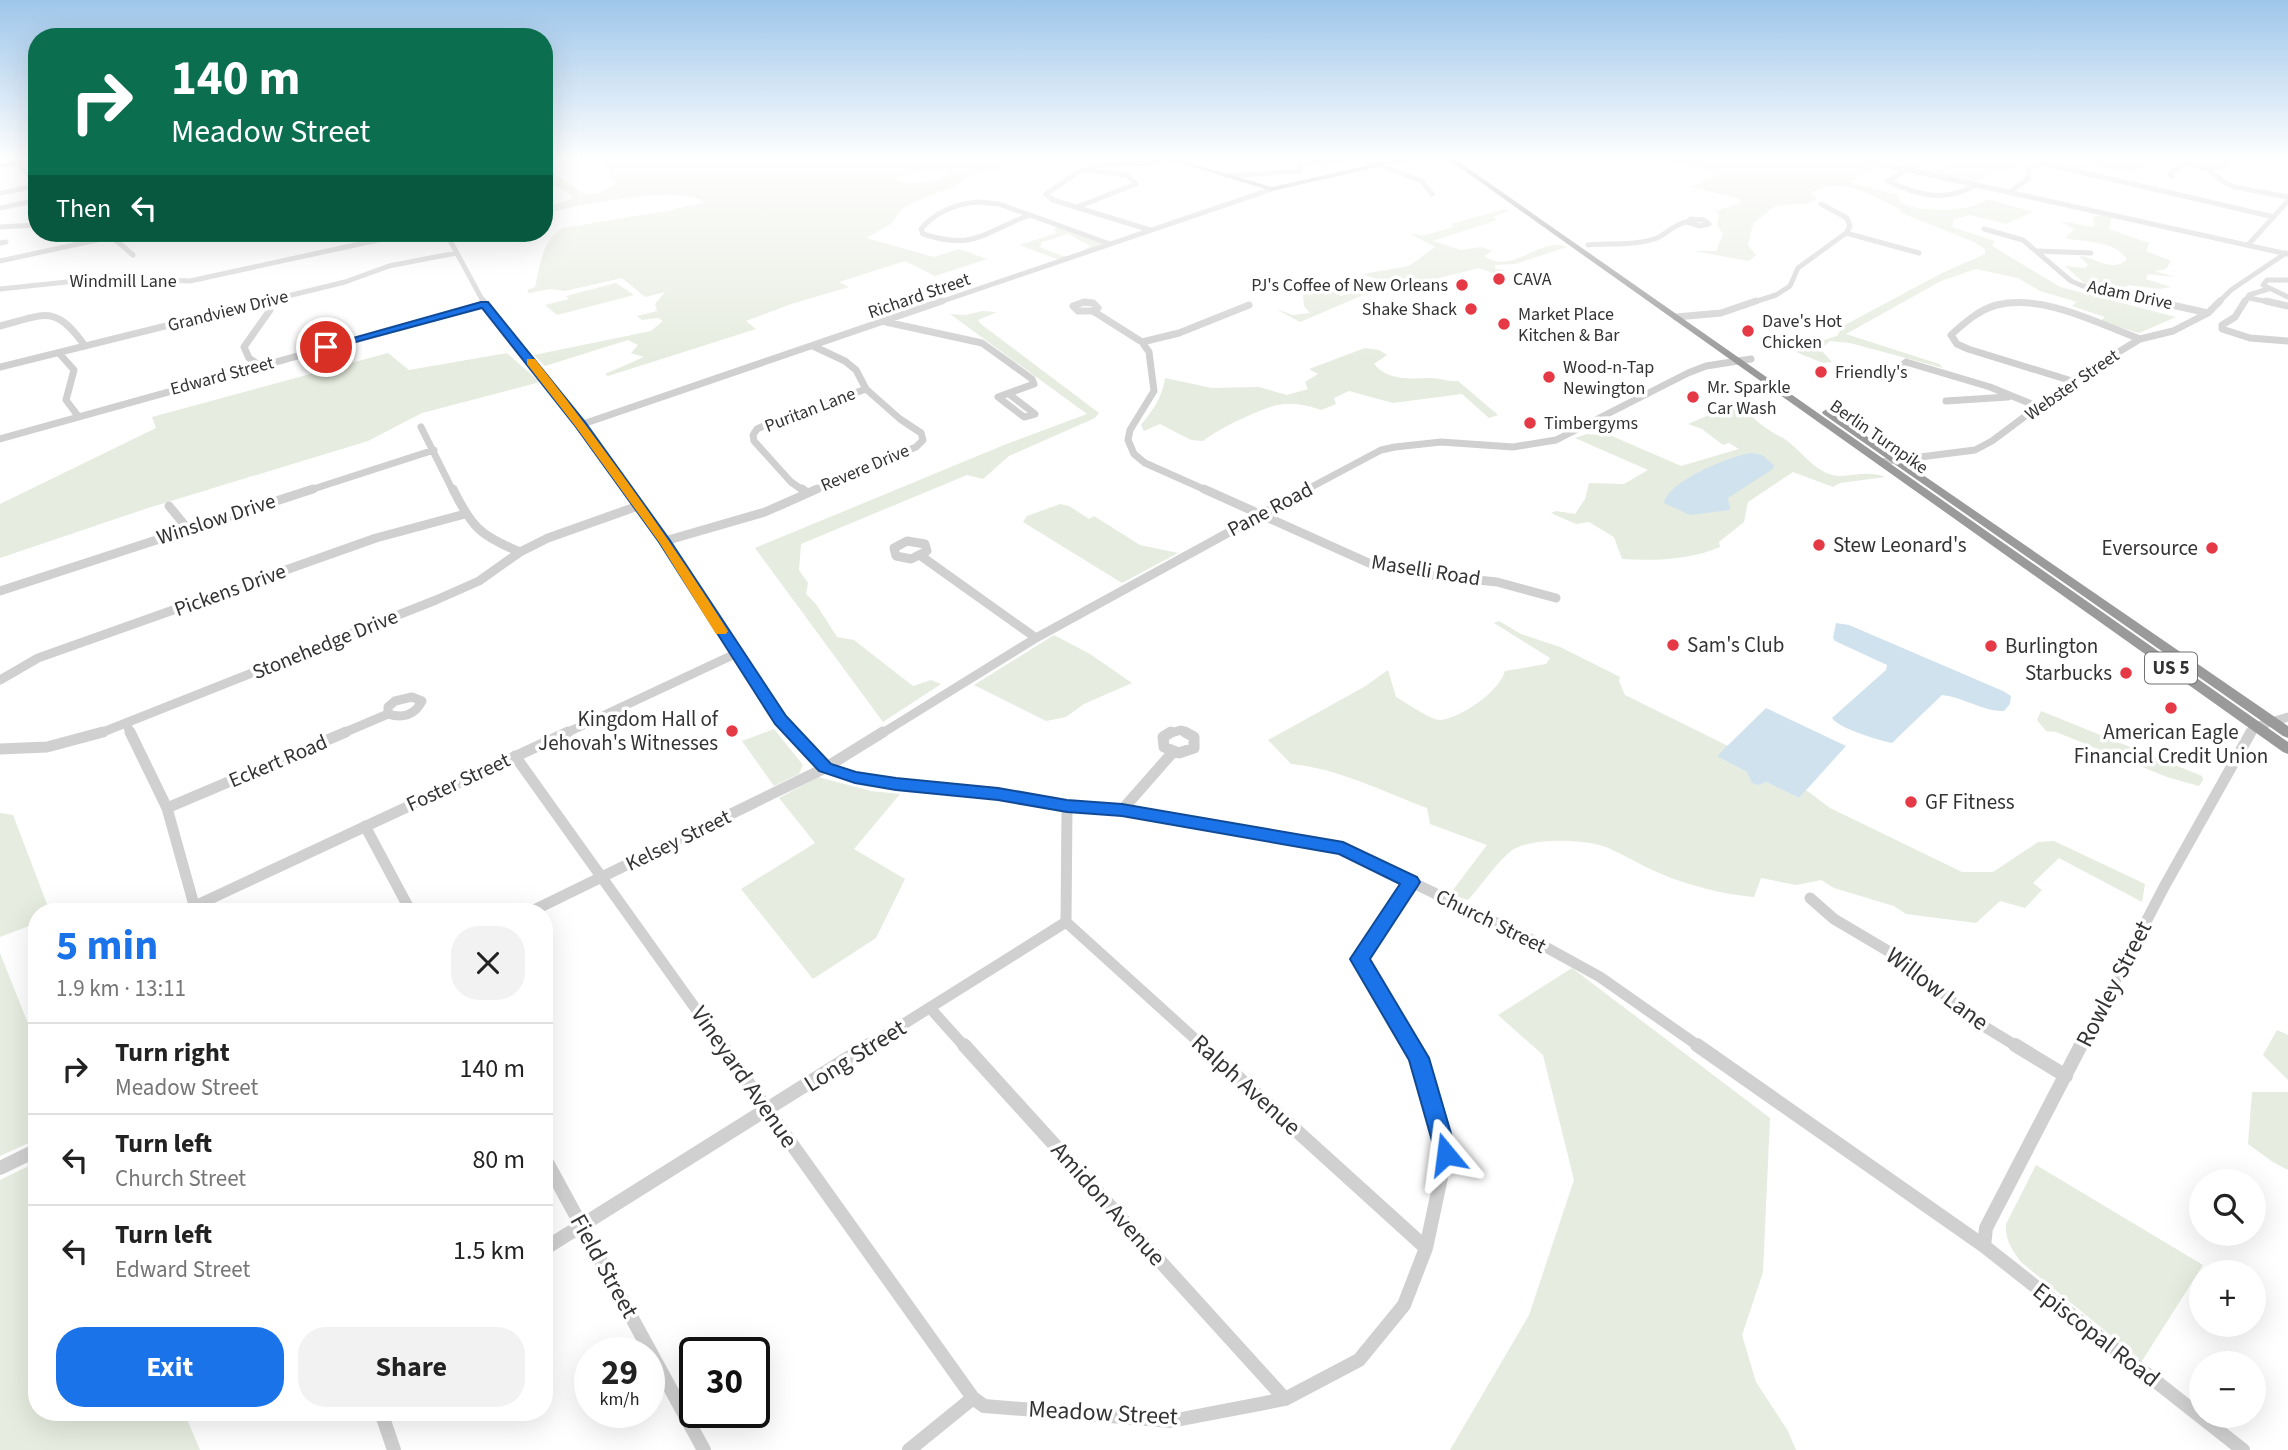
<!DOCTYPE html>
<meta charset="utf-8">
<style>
body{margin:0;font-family:"Source Sans 3",sans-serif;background:#f2f2f2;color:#222;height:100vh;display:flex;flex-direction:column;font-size:26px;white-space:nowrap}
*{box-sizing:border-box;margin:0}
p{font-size:23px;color:#767676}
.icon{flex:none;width:38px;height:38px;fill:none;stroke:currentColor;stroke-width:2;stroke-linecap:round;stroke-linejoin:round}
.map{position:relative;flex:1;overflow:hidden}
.panel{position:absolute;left:28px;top:903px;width:525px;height:518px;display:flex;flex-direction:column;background:#fff;border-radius:28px;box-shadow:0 7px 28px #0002}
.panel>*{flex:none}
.banner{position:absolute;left:28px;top:28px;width:525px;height:214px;border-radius:28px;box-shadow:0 7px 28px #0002;background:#0b6e4f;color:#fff;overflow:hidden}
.fabs{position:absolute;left:2189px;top:1169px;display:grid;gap:14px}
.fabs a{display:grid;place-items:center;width:77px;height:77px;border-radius:50%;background:#fff;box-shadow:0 7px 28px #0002;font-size:35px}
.speed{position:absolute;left:574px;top:1337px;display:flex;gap:14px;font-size:35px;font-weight:700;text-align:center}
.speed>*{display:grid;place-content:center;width:91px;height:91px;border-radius:50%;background:#fff;box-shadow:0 7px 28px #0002;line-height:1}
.speed small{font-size:18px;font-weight:400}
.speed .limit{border:4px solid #111;border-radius:10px;background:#fff;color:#111}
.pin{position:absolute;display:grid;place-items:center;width:60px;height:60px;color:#fff;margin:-30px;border:4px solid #fff;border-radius:50%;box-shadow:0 2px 7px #0007}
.me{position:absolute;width:77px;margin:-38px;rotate:344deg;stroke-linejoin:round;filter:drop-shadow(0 0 5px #0008)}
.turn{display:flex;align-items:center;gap:24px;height:147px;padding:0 28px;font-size:32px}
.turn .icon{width:91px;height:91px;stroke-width:2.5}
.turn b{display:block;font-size:49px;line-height:60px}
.then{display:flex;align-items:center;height:66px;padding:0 28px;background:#0003;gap:14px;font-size:26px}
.round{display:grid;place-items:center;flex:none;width:74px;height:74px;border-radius:28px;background:#f2f2f2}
.summary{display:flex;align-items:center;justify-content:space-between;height:119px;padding:0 28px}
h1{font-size:42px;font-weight:700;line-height:52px;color:#1a73e8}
.primary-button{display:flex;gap:14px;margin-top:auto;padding:14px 28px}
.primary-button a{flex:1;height:80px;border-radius:28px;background:#1a73e8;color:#fff;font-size:28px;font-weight:700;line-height:80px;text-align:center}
.primary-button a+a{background:#f2f2f2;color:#222}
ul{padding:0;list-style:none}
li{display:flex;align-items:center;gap:21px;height:91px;padding:0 28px;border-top:2px solid #e0e0e0}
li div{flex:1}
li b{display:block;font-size:26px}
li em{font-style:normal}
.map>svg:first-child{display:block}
.green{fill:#e6ecdf;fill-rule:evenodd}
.water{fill:#cfe2ee}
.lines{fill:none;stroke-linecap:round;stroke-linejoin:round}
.minor-far4{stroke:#d0d0d0;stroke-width:5}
.minor-far3{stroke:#d0d0d0;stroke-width:7}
.minor-far2{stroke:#d0d0d0;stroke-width:9}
.minor-far1{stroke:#d0d0d0;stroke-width:11}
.minor{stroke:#d0d0d0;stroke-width:14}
.major{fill:#ababab;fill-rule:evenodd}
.highway{fill:#9a9a9a;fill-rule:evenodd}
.route{fill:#1a73e8;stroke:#114b97;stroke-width:2}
.slow{fill:#f59e0b}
.poi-dot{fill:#e63946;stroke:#fff;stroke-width:2.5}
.labels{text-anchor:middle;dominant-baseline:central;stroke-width:7;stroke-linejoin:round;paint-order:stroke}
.far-poi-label{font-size:18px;fill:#333;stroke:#fff;text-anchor:start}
.far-street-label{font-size:18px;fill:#333;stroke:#fff}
.shield{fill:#fff;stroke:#707070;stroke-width:2}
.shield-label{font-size:19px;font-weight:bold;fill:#333}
.street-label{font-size:21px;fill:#333;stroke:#fff}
.poi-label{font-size:21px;fill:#333;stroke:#fff;text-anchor:start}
.near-street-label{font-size:24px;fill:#333;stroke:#fff}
</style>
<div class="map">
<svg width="2288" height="1450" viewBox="0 0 2288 1450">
<rect width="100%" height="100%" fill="#fff"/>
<path class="green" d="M600 157 619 159 1019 157 1011 166 972 174 954 187 920 199 902 209 891 224 866 238 934 257 959 249 987 259 935 276 905 261 839 282 849 287 791 304 746 321 756 329 608 376 605 374 644 357 631 353 638 345 628 340 545 366 534 355 651 331 663 321 658 318 642 320 637 316 657 311 655 304 665 292 645 297 622 278 565 291 551 289 529 293 527 290 535 287C540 266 542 239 563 228L667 211 705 202C677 184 577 205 544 214V206L565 202 574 197 555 185 544 187V175C559 173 574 188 587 195L601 192 617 183 603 168 609 165ZM930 168 948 171 949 175C934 182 908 188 895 178Z
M1645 157H1845L1883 165 1849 182 1898 195 1900 203C1925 213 1966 213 1988 199L2033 212 2006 224 1970 215 1954 219 1952 227 1995 241 1992 246 2060 287 2176 317 2139 333 2100 321 2105 317 2072 306 2077 302 2040 291 2018 278 1976 269 1941 281 1846 334 1939 364 1943 368 1850 343 1830 341 1820 349 1832 362 1823 363 1791 350 1837 336 1843 326 1940 274 1985 254V249L1974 242 1901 213 1900 209C1869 195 1844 175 1811 193L1817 200 1807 204 1778 205 1771 209 1753 224 1748 245 1756 255 1749 261 1693 251H1716L1723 234 1717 225 1719 214 1716 211 1742 202 1737 198 1691 187 1718 175 1702 168Z
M1961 157H2011L2022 166 1993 173 1975 182 1907 169 1915 165 1939 170Z
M2095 157H2165L2131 173 2093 165 2078 171 2071 169Z
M1506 209 1510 210 1493 217 1497 220 1433 241 1461 250 1481 247 1492 251 1484 256C1514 276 1539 236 1567 247L1515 264 1495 265V269L1505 270 1495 274 1479 268 1407 286 1394 282 1300 322 1276 309 1293 315 1310 313 1304 306 1303 295C1320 283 1338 278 1358 284L1339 293 1340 296 1368 289 1380 281 1363 274 1409 266 1435 247 1410 234 1425 235 1454 227 1451 224Z
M2105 215 2112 216 2109 229 2149 243 2146 251 2171 261 2166 269 2155 271 2175 277 2148 274 2146 279 2171 287 2159 289 2128 285 2125 287 2127 292 2123 293 2084 283 2065 266 2085 268 2088 265 2079 256C2096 257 2110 273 2127 260 2116 240 2086 243 2066 238L2074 229 2060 221 2094 227 2093 217Z
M1060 227 1103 244 1082 251 1091 246 1068 234 1042 242 1040 247 1062 256H1070L1060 260 1019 245 1057 233 1053 229Z
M616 283 634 295 557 315 545 305 569 299 566 296Z
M982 311 997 312 978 320 981 324 1099 413 1095 418 1009 456 983 479 967 475 801 544 799 570 808 583 806 594 816 604 837 637 854 640 913 686 931 680 941 684 883 722 755 548 1004 445 1087 414 950 314 965 315Z
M1365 348 1379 350 1387 355 1374 364C1389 382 1411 378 1431 378 1441 378 1448 382 1458 381L1498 415 1489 418 1462 394 1393 403 1349 391 1334 398 1336 404 1321 410C1307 405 1293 402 1278 405 1261 408 1216 430 1203 441L1191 440 1160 424 1144 431 1141 425C1153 410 1162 398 1165 378L1212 388 1259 387 1287 395 1308 389 1305 382 1318 374 1309 369Z
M388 353 409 370 507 353 540 382 422 413 368 441 148 508 0 558V504L156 428 152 417Z
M1736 398 1744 400 1738 407 1744 408C1756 422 1767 430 1783 438 1799 448 1813 470 1832 475 1848 479 1866 469 1885 477L1840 483 1833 487 1793 472 1748 502 1744 522 1719 542 1720 547C1690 560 1655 561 1622 559L1614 537 1589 522 1576 524 1551 513 1556 511 1575 514 1585 499 1589 483 1624 484 1648 470 1575 438 1587 434 1612 436 1681 466 1739 449 1729 443 1723 445 1702 429 1688 424 1725 408Z
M1060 504 1069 506 1089 519 1094 516 1140 545 1178 553 1122 583 1023 522 1027 516Z
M1499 621 1521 634 1560 647 1620 677 1619 681 1625 695 1728 746 1718 756 1747 772 1759 785 1766 782 1799 798 1806 790 1830 808 1962 872H1993L2038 842 2054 841 2145 884 2142 902 2059 858 2033 883 2042 890 2025 908 2000 901 1976 923 1906 914 1894 906 1834 888 1821 880 1796 885 1761 878 1754 897C1729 895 1704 889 1680 881 1654 873 1631 858 1606 847 1585 839 1530 837 1511 851 1495 864 1482 885 1468 900L1450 894 1487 845 1430 824 1427 808C1384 792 1337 768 1291 764L1268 740 1364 687 1388 670 1396 697C1406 702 1431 721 1441 720 1462 717 1499 692 1505 671L1546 664 1550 658 1494 623Z
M1054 635 1090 654 1132 683 1084 704 1066 717 1046 721 974 685Z
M2041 711 2202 776 2203 780 2199 786 2167 777 2056 732 2046 731 2037 720Z
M774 729 803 765 799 774 774 786 742 741Z
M818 777 871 791 900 794 854 849 905 879 876 938 813 979 741 889 815 843 779 798Z
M0 813 13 815 50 912H37V923L0 937Z
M0 953 31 1031 37 1029V1139L0 1156Z
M1572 968 1770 1118 1763 1272 1742 1335 1756 1382 1788 1431 1796 1450H1450L1529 1315 1574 1180 1543 1055 1498 1015Z
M2277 1030 2288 1035V1080L2263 1055Z
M2252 1092H2288V1170L2273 1162 2248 1144Z
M37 1162V1412H184L200 1450H0V1180Z
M2036 1165 2203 1265 2142 1361 2021 1262C2012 1250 2005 1240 2006 1224Z"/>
<path class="water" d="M1752 453 1762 455 1774 465 1773 469 1728 498 1730 510 1690 515 1664 503C1667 482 1731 455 1752 453Z
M1836 623 1849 625 2003 691 2011 696 2010 704 2004 711C1984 712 1963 697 1942 695L1892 743C1878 740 1838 728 1832 718L1886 670 1887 665 1835 641 1833 638Z
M1766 708 1846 746 1799 798 1766 782 1759 785 1752 783 1747 772 1717 756Z"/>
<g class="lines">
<path class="minor-far4" d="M13 157 37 186
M1210 157H1223
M1359 157 1422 181 1432 194
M1850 157 2287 254
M1928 157 1888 181C1918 196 1948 203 1977 184
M2172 159 2208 169 2225 183 2235 187 2288 197
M2042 163 2274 217
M2209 169 2224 165 2228 161 2224 157
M1226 176 1299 171 1300 165 1303 164 1357 157
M2172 176 2170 174 2181 165 2188 164
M2011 191 2028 179 2029 168 2057 157
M0 193 37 186
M978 202 999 204 1030 215C983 232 976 251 923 234L921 229C936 211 955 204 978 202Z
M1077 207 1136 184 1127 175 1088 170
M0 208 37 200
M1030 215 1110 244
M1691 219 1704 220 1709 224 1700 226 1687 222Z
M0 227 37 225
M1984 229 2023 240 2071 281 2083 286 2163 303
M1150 230 1053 200 1046 194 1077 173 1097 165 1154 163 1182 157
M446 233 484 303
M1846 233 1919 253
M112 237 133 255
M0 243 6 242
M1588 245C1610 243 1635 246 1657 238 1668 233 1674 224 1687 222
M2248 245 2288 201
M2037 251 2091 253
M0 261 129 233
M2288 280H2267L2263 285 2288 297
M0 289 105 278 190 281 410 233
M2249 298 2274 303
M259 303 345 282 389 266 456 253
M937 303 1272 189
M1081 303H1093
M1751 303 1776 295 1790 286 1798 268 1846 233 1850 226 1847 218 1821 204
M2218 303 2231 290 2286 253
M2244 303 2249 295 2268 289"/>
<path class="minor-far3" d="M483 301 629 491
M2154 301 2208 313
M2245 301 2235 317 2222 325V329L2250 338 2288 341
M2266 301 2288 306
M1084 302 1093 303 1098 308 1093 311H1078L1073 306Z
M1093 311 1142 342 1149 352 1154 391 1130 430 1128 440 1134 454 1145 463 1208 491
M1676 317 1721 313 1756 301
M886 322 982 343 1032 379 1034 384 998 397 1024 417 1035 414 1009 394
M0 326C46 314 55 304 85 346
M1142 342 1179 333 1249 305
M813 346 845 361 856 370 866 389 900 419 921 433 923 440 916 447 813 491
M59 353 74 370 66 400 78 416
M260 366 249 358 244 347 270 310 264 302
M0 367 266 301
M1889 377 1906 362 1990 387 2039 407
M2072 381 1968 349 1957 344 1951 335C1964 323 1980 309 1997 305 2044 294 2097 323 2140 339
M1946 401 2008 397
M580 425 942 301
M421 427 453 491
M0 439 484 304
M1881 462 1975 450 1992 441 2082 374 2140 339 2173 331 2208 313 2220 301
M307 491 434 450
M804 491 791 482 754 441 753 435 757 429 768 424 866 389
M1304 491 1381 450 1395 447 1441 442 1513 447 1556 440 1688 373 1706 366 1751 359"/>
<path class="minor-far2" d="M453 489C472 528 481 536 520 552
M627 489C658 532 686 575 713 619 738 658 762 700 793 734
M802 489 807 493
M1204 489 1371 564 1429 575 1497 582 1556 598
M169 506 187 528
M665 541 765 512 817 489
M907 541 925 544 927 551 911 559 896 556 894 548Z
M921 556 1036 638
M0 591 313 489
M0 680 38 658 376 538 465 514
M412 697 422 701C415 715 403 719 388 714V707L395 701Z
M126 723 131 734
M98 734 436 600 479 581 520 552 548 538 638 506
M341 734 388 714
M564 734 735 654
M881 734 1036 638 1308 489
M1168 734 1181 730 1188 734
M2249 734 2255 727 2288 717"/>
<path class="minor-far1" d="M130 732 167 808 196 912
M791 732 825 768 855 777 896 784 998 794 1067 806 1122 810 1343 849 1542 945 1600 977 1700 1047
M1171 732 1163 737 1164 747 1179 753 1194 748V737L1185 732
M0 749 47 747 103 732
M515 756 723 1047
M167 808 346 732
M1122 810 1173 752
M365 826 411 912
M1411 882 1360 959 1412 1047
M1810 898 1834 919 1910 964 1972 1019 2018 1047
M182 912 568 732
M530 912 825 768 883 732
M1066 922 1204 1047
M930 1008 965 1047
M867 1047 1066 922 1067 806
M2081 1047 2164 887 2251 732"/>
<path class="minor" d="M721 1045 973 1398
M964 1045 1285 1399
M1202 1045 1426 1248
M1697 1045 1984 1246 2243 1450
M2015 1045 2066 1076
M544 1157 704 1450
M0 1168 37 1150
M1984 1246 1986 1228 2081 1045
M544 1249 869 1045
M381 1412 394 1450
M909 1450 973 1398 984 1406 1171 1421 1285 1399 1359 1360 1404 1305 1426 1248 1446 1154 1419 1058 1411 1045"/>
<path class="major" d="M37 157V161L0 168V164Z
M1160 157H1168L1272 187 1400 158 1434 157 1400 162 1272 191Z"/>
<path class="highway" d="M1445 157H1452L2288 742V754L2283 752Z
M1827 409 2288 726V738L2283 736 1823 414 1822 412Z"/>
</g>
<linearGradient id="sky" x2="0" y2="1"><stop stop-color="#9ec6ea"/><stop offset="0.44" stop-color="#fff"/><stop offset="1" stop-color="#fff" stop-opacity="0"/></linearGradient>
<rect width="2288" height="360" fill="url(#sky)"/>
<path class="route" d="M481 302H488L585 422 669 539 786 716 831 764 856 772 896 778 998 788 1067 800 1122 804 1343 842 1417 877 1420 882 1417 887 1370 959 1429 1058 1457 1154 1454 1162 1446 1165 1438 1162 1409 1060 1350 959 1400 884 1339 854 1122 816 1067 812 998 800 896 790 855 783 819 771 775 724 659 542 576 427 482 308 326 350 321 347Z"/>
<path class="slow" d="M527 359H535C604 447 668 536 728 631L726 634H716L659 542 576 427 527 364Z"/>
<g class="poi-dot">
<circle cx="1499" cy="279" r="7"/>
<circle cx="1462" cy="285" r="7"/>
<circle cx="1471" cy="309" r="7"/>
<circle cx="1504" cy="324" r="7"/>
<circle cx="1748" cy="331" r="7"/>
<circle cx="1821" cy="372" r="7"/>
<circle cx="1549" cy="377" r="7"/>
<circle cx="1693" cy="397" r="7"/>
<circle cx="1530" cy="423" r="7"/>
<circle cx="1819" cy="545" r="7"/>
<circle cx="2212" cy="548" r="7"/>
<circle cx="1673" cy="645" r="7"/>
<circle cx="1991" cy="646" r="7"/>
<circle cx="2126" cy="673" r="7"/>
<circle cx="2171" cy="708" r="7"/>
<circle cx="732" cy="731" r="7"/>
<circle cx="1911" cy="802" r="7"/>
</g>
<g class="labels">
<g class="far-poi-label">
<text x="1513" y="279">CAVA</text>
<text x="1448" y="285" text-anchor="end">PJ's Coffee of New Orleans</text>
<text x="1457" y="309" text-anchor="end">Shake Shack</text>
<text x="1518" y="314">Market Place<tspan x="1518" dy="21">Kitchen &amp; Bar</tspan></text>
<text x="1762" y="321">Dave's Hot<tspan x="1762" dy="21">Chicken</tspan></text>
<text x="1563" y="367">Wood-n-Tap<tspan x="1563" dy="21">Newington</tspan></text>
<text x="1835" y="372">Friendly's</text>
<text x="1707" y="387">Mr. Sparkle<tspan x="1707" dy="21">Car Wash</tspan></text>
<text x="1544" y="423">Timbergyms</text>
</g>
<g class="far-street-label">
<text x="123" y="281">Windmill Lane</text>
<text transform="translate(2130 295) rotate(12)">Adam Drive</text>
<text transform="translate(919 296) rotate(-19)">Richard Street</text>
<text transform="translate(228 311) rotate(-14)">Grandview Drive</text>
<text transform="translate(222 376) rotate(-15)">Edward Street</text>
<text transform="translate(2072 385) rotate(-35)">Webster Street</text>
<text transform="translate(810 410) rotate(-21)">Puritan Lane</text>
<text transform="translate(1879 437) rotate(35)">Berlin Turnpike</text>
<text transform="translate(865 468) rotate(-23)">Revere Drive</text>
</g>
<rect class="shield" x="2145" y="652.5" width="52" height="31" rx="5"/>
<g class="shield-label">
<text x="2171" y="668">US 5</text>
</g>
<g class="street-label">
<text transform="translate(1270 509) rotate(-28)">Pane Road</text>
<text transform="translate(216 519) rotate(-18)">Winslow Drive</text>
<text transform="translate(1426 570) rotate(9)">Maselli Road</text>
<text transform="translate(230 590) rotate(-20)">Pickens Drive</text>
<text transform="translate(325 644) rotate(-22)">Stonehedge Drive</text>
<text transform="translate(278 761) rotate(-23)">Eckert Road</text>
<text transform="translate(458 782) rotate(-25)">Foster Street</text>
<text transform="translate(678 840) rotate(-26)">Kelsey Street</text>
<text transform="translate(1491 921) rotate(26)">Church Street</text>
</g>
<g class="poi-label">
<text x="1833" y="545">Stew Leonard's</text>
<text x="2198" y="548" text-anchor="end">Eversource</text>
<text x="1687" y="645">Sam's Club</text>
<text x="2005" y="646">Burlington</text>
<text x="2112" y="673" text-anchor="end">Starbucks</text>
<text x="718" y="719" text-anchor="end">Kingdom Hall of<tspan x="718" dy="24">Jehovah's Witnesses</tspan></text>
<text x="2171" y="732" text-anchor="middle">American Eagle<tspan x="2171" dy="24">Financial Credit Union</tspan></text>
<text x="1925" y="802">GF Fitness</text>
</g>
<g class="near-street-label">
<text transform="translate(2114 984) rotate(-63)">Rowley Street</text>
<text transform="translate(1937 989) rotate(37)">Willow Lane</text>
<text transform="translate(855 1056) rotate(-32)">Long Street</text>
<text transform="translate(744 1077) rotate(55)">Vineyard Avenue</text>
<text transform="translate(1246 1085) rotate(42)">Ralph Avenue</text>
<text transform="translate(1108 1204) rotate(48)">Amidon Avenue</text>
<text transform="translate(604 1266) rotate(61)">Field Street</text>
<text transform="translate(2096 1335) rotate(38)">Episcopal Road</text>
<text transform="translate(1103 1413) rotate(3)">Meadow Street</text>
</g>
</g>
</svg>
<div class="fabs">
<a><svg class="icon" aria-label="search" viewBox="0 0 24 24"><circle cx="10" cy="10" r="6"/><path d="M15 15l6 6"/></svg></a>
<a>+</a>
<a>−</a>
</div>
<div class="speed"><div>29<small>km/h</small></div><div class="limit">30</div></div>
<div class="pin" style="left:326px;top:347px;background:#d93025"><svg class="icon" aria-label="arrive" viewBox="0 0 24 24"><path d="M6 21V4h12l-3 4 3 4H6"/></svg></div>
<svg class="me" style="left:1446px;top:1154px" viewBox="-20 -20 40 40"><path d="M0-17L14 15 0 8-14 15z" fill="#1a73e8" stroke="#fff" stroke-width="4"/></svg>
<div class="banner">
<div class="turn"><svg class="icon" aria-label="right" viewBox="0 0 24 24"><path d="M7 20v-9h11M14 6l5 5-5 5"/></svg><div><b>140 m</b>Meadow Street</div></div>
<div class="then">Then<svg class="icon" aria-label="left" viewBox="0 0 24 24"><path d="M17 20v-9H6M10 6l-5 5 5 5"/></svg></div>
</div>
<section class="panel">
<div class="summary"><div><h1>5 min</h1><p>1.9 km · 13:11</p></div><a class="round"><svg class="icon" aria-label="close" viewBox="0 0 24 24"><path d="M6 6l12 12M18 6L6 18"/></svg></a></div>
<ul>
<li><svg class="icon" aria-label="right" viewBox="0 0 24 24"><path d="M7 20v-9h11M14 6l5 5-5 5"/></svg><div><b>Turn right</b><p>Meadow Street</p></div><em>140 m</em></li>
<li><svg class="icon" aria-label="left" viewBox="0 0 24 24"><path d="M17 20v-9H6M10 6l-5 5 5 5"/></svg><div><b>Turn left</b><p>Church Street</p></div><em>80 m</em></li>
<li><svg class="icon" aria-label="left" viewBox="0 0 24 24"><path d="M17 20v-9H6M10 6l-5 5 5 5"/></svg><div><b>Turn left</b><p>Edward Street</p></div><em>1.5 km</em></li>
</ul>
<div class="primary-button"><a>Exit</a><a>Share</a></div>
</section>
</div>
